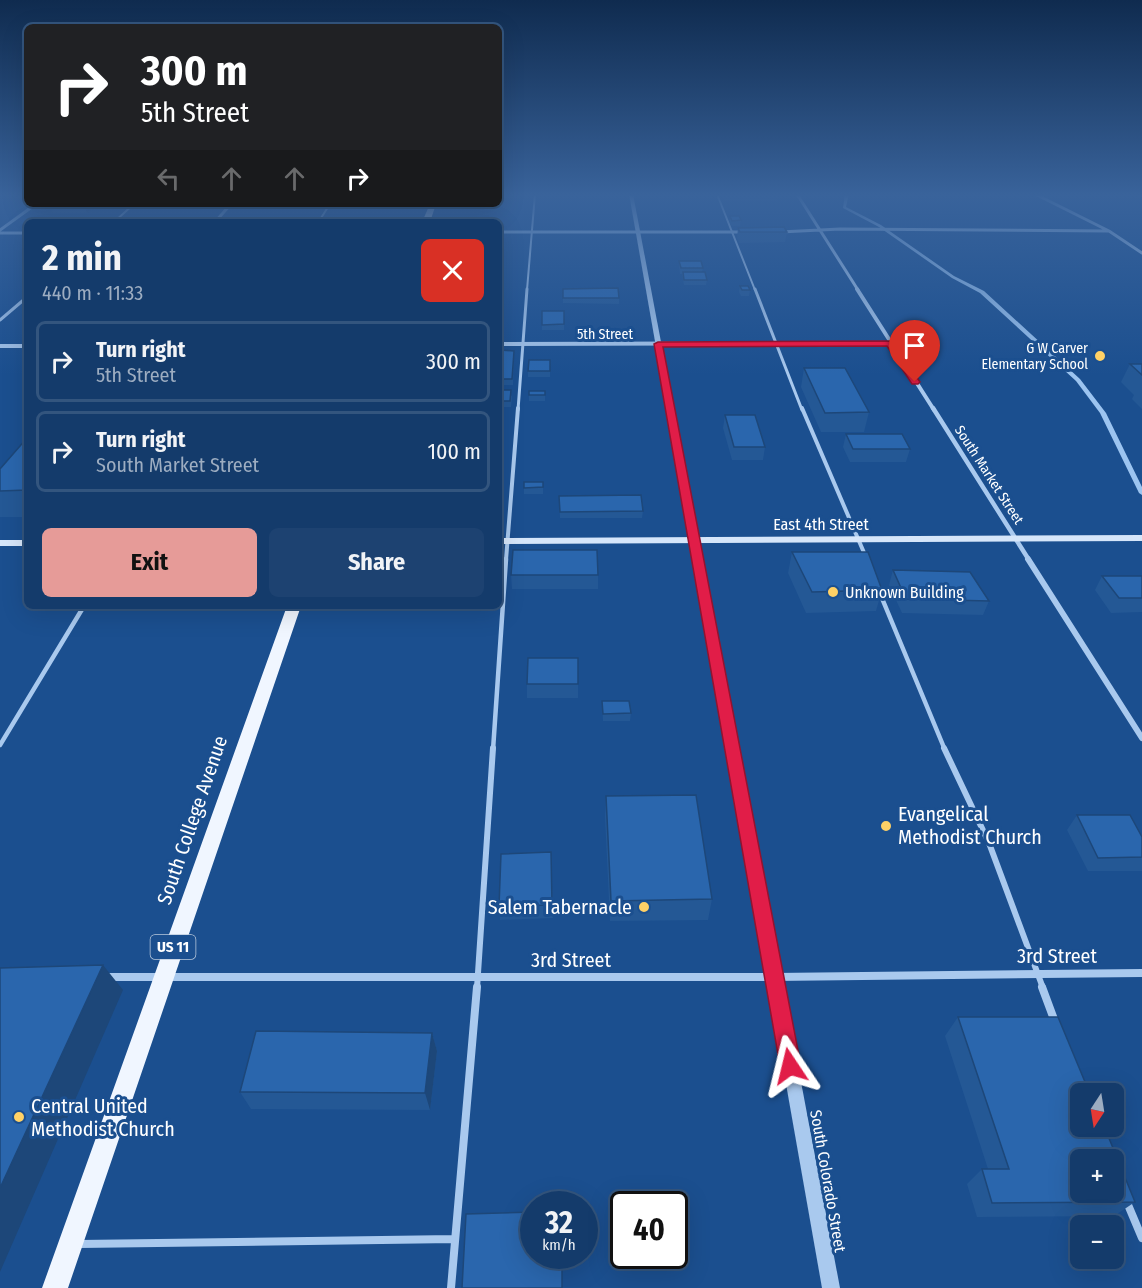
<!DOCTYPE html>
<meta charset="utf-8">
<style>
body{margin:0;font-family:"Fira Sans Condensed",sans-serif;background:#1d4271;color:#f1f3f6;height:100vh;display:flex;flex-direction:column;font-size:22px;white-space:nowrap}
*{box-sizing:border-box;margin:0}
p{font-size:20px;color:#9dadc1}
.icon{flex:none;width:33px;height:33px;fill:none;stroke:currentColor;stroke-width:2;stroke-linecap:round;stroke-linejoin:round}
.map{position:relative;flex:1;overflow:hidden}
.drawer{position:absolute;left:24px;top:219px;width:478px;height:390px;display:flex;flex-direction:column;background:#143b6b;border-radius:9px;box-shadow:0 6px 24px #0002,0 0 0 2px #33557e}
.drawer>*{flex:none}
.hud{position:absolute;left:24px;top:24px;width:478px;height:183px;border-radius:9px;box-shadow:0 6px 24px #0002,0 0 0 2px #33557e;background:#202124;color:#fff;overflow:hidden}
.needle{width:39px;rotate:192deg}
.buttons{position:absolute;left:1070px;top:1083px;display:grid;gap:12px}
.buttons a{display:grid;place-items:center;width:54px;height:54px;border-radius:9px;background:#143b6b;box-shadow:0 6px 24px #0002,0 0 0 2px #33557e;font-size:30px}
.speed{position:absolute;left:520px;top:1191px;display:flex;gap:12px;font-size:30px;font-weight:700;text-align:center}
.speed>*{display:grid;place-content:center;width:78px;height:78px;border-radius:50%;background:#143b6b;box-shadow:0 6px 24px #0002,0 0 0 2px #33557e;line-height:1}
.speed small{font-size:15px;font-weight:400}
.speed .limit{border:3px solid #111;border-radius:9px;background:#fff;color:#111}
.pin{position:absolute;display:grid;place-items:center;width:51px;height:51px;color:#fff;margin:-62px -26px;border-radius:50% 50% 50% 0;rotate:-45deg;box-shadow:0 0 6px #0007}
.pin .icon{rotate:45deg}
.me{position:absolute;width:66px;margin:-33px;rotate:350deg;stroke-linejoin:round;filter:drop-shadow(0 0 4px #0008)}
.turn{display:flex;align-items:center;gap:21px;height:126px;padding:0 18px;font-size:27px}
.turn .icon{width:78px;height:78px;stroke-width:2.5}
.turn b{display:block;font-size:42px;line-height:51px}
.lanes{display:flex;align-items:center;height:57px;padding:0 18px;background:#0003;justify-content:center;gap:30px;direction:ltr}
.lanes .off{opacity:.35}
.round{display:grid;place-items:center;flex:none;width:63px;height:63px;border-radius:9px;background:#1d4271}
.overview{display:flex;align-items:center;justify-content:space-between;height:102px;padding:0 18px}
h1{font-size:36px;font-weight:700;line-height:45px}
.primary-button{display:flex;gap:12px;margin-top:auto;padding:12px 18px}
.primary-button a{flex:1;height:69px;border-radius:9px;background:#e69b98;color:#111;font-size:24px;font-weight:700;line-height:69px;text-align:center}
.primary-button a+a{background:#1d4271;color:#f1f3f6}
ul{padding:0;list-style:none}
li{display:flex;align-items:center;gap:18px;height:81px;margin:0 12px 9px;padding:0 6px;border:3px solid #33557e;border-radius:9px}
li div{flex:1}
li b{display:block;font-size:22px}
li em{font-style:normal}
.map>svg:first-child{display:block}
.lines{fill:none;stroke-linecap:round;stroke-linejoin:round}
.stream{fill:#9cc4f0;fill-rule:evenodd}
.service-far5{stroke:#a9c9ee;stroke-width:2}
.service-far4{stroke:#a9c9ee;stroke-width:3}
.service-far3{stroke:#a9c9ee;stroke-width:4}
.service-far2{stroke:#a9c9ee;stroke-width:4.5}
.service-far1{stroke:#a9c9ee;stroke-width:6}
.service{stroke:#a9c9ee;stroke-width:8}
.minor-far4{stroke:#a9c9ee;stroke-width:3}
.minor-far3{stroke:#a9c9ee;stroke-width:4}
.minor-far2{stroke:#a9c9ee;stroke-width:4.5}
.minor-far1{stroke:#a9c9ee;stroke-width:6}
.minor{stroke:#a9c9ee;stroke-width:8}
.tertiary{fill:#a9c9ee;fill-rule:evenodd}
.secondary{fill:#d6e6fa;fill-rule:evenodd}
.primary{fill:#f0f6ff;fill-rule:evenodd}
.rail{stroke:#fff;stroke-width:2;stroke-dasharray:5 2;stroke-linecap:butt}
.wall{fill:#245895}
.shaded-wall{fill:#1d4779}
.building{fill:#2a66ad;stroke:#1d4779;stroke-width:1.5;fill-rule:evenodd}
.route{fill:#e11d48;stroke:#92132f;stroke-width:1.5}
.poi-dot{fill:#ffd166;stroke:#1b4f8f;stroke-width:2}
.labels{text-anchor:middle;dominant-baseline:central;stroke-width:6;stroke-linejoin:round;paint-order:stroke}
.far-street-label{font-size:14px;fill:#fff;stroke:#1b4f8f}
.far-poi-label{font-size:14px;fill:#fff;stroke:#1b4f8f;text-anchor:end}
.shield{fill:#1b4f8f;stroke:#bbcadd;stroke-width:1.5}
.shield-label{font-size:15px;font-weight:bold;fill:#fff}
.street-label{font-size:16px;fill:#fff;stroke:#1b4f8f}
.poi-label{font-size:16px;fill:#fff;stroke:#1b4f8f;text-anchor:start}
.near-poi-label{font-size:20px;fill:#fff;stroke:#1b4f8f;text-anchor:start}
.near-street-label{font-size:20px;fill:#fff;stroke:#1b4f8f}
</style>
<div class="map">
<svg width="1142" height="1288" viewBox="0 0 1142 1288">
<rect width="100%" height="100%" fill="#1b4f8f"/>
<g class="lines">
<path class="stream" d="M845 194H849L846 207 881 225 954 276 984 291 1080 379 1106 413 1142 487V495L1139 493 1100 413 1076 381 980 293 952 278 879 227 843 208Z"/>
<path class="service-far5" d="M717 194 755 290
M321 218 330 204
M114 222 134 204
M527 290 535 194"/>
<path class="service-far4" d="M755 289 802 410
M0 320 27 297
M518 410 527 289"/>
<path class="service-far3" d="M802 408 865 555
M506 560 518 408"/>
<path class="service-far2" d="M879 591 945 750
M0 745 84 606
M493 750 506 559"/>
<path class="service-far1" d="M944 748 989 843 1043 988
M477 988 493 748"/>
<path class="service" d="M1042 987 1055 1022
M1126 1200 1142 1238
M79 1244 454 1239
M451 1288 477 987"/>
<path class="minor-far4" d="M797 194 858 290
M1035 194 1109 231 1142 253
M215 222 231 204
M0 230 36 204
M500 232H746
M780 232 840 229 1109 231
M0 233H27"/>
<path class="minor-far3" d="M857 289 934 410
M500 344 890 343
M0 346H27"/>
<path class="minor-far2" d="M933 408 1029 560"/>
<path class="minor-far1" d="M1028 559 1142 738"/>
<path class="minor" d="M108 977H774L1142 973"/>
<path class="tertiary" d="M629 194H633L840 1288H822Z"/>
<path class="secondary" d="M1142 535V541L500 544V538Z
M0 540H27V546H0Z"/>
<path class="primary" d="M430 204H436L430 222H422Z
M287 606H301L68 1288H42Z"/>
<path class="rail" d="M1137 194 1142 196"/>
</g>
<path class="wall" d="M722 194H778L777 201H725Z
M50 204H93L94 207 87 213H53Z
M730 216 741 220 740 226H732L729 221Z
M738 228 787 232 785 242 739 243 737 238Z
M679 261 703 268 702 272 707 280 706 285H684L682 274H680L679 266Z
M740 286 750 290 749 296H741L739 292Z
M563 289 619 298V304L563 303Z
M542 311H564V330H542Z
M500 350 514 351 513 385H503V388H500Z
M550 360V377H528V371Z
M1130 364H1142V409L1132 399 1134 395 1121 382Z
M804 368 869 412 864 432H821L801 387Z
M500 390 512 396 511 407H500Z
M529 391H545V401H529Z
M725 415 765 447 763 460H732L723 428Z
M846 434 910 449 906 462H850L843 447Z
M27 438V517H0V469Z
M524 482H543V494H524Z
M559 496 643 511 642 518H560Z
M792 552 882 590 876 611 806 613 788 573Z
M893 570 989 601 983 615 902 613 889 585Z
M511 575H598V589H512Z
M1102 576H1142V612L1111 613 1095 590Z
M578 658V698H527V684Z
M602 701 631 713 630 721H603Z
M606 796 712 899 708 920 610 921 605 817Z
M1077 815 1142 837V871H1088L1067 830Z
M551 852 553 918 500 920 499 906Z
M958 1017 1135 1202 1114 1216 977 1217 967 1184 982 1169H988L945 1036Z
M432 1033 437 1051 430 1110 251 1109 240 1092Z"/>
<path class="shaded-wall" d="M84 204H93L94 207 87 213Z
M103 965 123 990 0 1272V1188Z
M432 1033 437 1051 430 1110 425 1093Z"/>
<path class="building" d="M730 216H739L741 220 732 221Z
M784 227 787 232H740L738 228Z
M679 261H701L703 268H681Z
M683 272H705L707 280H684Z
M740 286H748L750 290H742Z
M618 288 619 298H563V289Z
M542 311H564V324L542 325Z
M500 350 514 351 512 379H503L502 382H500Z
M529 360H550V371H528Z
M1130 364H1142V375Z
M804 368H845L869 412 825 413Z
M500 390H511L510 401H500Z
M529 391H545V395H529Z
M725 415H755L765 447H734Z
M846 434H902L910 449H853Z
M27 438V490L0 491V469Z
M524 482H543V487L524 488Z
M641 495 643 511 560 512 559 496Z
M513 550H597L598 575H511Z
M792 552H868L882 590 812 592Z
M893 570 970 572 989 601 906 599Z
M1102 576H1142V598H1119Z
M528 658H578V684H527Z
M602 701H629L631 713 603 714Z
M696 795 712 899 611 901 606 796Z
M1077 815H1130L1142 837V857L1098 858Z
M551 852 552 905 499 906 501 854Z
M103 965 0 1188V968Z
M958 1017H1058L1090 1094H1080V1126H1104L1135 1202 992 1203 982 1169H1009ZM1080 1160H1113V1192H1080Z
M256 1031 432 1033 425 1093 240 1092Z
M534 1212V1256H562V1288H462L466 1214Z"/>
<linearGradient id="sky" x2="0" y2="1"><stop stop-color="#0f2b4f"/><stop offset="0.52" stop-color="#39639b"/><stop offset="1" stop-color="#39639b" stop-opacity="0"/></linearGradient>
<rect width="1142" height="375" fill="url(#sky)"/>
<path class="route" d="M890 341 894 343 920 382 918 384H912L887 346 663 347 801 1066 798 1073 790 1076 783 1073 780 1066 654 344 658 342Z"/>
<g class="poi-dot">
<circle cx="1100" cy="356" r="6"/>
<circle cx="833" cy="592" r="6"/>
<circle cx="886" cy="826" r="6"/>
<circle cx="644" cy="907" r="6"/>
<circle cx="19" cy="1117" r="6"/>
</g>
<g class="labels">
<g class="far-street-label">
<text x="605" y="334">5th Street</text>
<text transform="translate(989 475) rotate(57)">South Market Street</text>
</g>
<g class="far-poi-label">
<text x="1088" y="348">G W Carver<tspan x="1088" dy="16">Elementary School</tspan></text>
</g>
<rect class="shield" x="150.5" y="935" width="45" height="24" rx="4.5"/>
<g class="shield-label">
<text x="173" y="947">US 11</text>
</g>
<g class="street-label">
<text x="821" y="524">East 4th Street</text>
<text transform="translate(828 1181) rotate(80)">South Colorado Street</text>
</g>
<g class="poi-label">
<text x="845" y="592">Unknown Building</text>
</g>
<g class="near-poi-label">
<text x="898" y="814">Evangelical<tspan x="898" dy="23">Methodist Church</tspan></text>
<text x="632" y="907" text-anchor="end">Salem Tabernacle</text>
<text x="31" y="1106">Central United<tspan x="31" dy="23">Methodist Church</tspan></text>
</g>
<g class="near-street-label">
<text transform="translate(192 820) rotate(-71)">South College Avenue</text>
<text x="1057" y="956">3rd Street</text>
<text x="571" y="960">3rd Street</text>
</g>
</g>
</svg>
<div class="buttons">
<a><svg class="needle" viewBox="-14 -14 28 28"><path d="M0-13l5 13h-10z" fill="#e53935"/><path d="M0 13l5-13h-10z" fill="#9dadc1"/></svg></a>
<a>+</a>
<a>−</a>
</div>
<div class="speed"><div>32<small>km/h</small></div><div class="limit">40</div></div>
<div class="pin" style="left:915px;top:382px;background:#d93025"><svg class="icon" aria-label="arrive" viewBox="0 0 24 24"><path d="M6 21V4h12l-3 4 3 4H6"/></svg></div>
<svg class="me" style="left:790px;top:1066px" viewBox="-20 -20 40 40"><path d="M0-17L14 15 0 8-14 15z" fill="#e11d48" stroke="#fff" stroke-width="4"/></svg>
<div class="hud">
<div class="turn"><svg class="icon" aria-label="right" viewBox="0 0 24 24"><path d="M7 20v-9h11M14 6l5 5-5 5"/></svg><div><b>300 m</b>5th Street</div></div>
<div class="lanes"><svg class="icon off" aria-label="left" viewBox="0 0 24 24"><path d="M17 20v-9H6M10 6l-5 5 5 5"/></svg><svg class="icon off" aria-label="ahead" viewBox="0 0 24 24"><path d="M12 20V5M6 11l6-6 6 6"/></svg><svg class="icon off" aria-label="ahead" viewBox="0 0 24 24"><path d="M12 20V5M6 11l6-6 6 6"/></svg><svg class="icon" aria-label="right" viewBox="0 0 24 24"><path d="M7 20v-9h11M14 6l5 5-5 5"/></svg></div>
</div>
<section class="drawer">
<div class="overview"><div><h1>2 min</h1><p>440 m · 11:33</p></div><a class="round" style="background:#d93025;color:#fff"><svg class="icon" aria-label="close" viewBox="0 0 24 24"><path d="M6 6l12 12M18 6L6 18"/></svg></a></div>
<ul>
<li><svg class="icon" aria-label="right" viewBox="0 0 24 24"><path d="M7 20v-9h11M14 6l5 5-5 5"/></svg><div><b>Turn right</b><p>5th Street</p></div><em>300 m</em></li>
<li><svg class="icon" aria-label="right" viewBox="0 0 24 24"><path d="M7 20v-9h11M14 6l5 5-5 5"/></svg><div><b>Turn right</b><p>South Market Street</p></div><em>100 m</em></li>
</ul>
<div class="primary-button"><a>Exit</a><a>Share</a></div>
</section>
</div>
